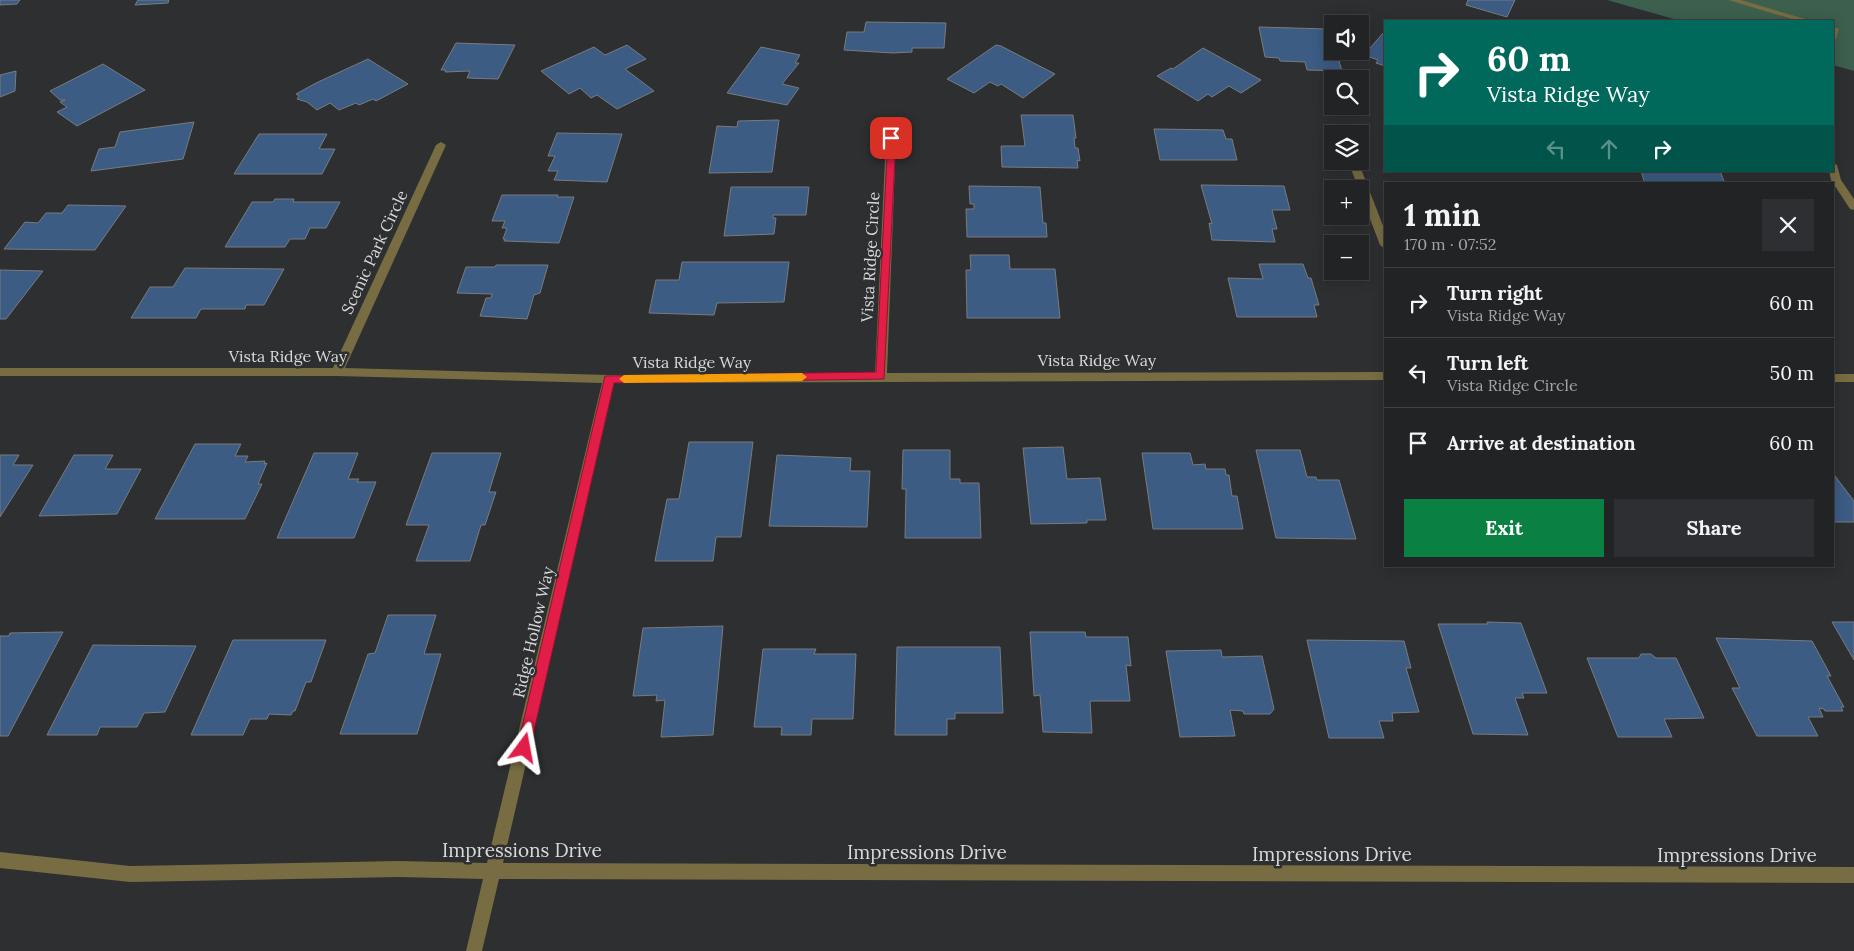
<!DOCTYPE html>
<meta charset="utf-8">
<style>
body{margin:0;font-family:Lora,serif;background:#2e2f32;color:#f1f3f6;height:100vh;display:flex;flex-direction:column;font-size:19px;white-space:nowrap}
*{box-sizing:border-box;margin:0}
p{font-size:16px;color:#a2a4a7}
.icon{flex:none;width:28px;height:28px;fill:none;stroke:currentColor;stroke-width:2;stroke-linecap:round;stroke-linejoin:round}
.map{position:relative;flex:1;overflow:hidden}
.details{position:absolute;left:1384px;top:182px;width:450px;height:385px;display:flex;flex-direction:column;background:#222325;border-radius:0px;box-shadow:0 2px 12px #0003,0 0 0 1px #3f4042}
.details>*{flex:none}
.banner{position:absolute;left:1384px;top:20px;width:450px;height:152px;border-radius:0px;box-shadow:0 2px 12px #0003,0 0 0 1px #3f4042;background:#00695c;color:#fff;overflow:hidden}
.buttons{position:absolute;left:1324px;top:15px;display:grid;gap:10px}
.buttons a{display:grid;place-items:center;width:45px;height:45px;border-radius:0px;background:#222325;box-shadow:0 2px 12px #0003,0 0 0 1px #3f4042;font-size:25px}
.pin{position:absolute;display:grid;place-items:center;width:42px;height:42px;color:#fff;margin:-21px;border-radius:10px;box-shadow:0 2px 8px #0006}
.me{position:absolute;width:55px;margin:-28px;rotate:13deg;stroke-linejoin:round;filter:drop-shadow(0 0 4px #0008)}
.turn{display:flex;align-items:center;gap:18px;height:105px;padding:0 20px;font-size:22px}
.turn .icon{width:65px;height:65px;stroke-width:2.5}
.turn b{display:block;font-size:35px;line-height:42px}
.lanes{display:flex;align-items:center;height:48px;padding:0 20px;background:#0003;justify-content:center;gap:25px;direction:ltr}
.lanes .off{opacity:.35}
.round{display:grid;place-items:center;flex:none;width:52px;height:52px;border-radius:0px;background:#2e2f32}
.overview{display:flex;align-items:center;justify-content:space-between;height:85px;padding:0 20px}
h1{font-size:30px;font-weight:700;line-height:38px}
.button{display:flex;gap:10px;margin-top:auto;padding:10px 20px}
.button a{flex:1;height:58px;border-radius:0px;background:#0b8043;color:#fff;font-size:20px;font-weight:700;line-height:58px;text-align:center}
.button a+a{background:#2e2f32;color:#f1f3f6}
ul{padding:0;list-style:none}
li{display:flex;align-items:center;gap:15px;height:70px;padding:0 20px;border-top:1px solid #3f4042}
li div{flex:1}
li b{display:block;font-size:19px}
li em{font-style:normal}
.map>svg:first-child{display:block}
.green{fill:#3c5f4e}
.building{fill:#3c5c84;stroke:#797b7e}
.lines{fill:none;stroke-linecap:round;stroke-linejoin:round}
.minor{fill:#776c42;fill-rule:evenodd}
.route{fill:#e11d48;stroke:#92132f}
.slow{fill:#f59e0b}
.labels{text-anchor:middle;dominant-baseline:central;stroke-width:5;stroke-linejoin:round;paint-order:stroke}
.street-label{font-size:16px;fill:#d8d9da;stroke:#2d2f31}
.near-street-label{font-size:19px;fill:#d8d9da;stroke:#2d2f31}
</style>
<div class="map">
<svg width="1854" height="951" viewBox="0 0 1854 951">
<rect width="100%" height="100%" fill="#2d2f31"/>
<path class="green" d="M1607 0H1854V71L1833 65 1832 21H1681Z"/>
<path class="building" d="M0 0H20L17 4 0 5Z
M138 0H169L168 3 135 5Z
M1468 0H1515L1507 17 1466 5Z
M866 22 946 23 944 48H912V52L893 53 844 50 847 32H864Z
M1259 27 1328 29 1332 41V51H1336L1342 71 1307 70 1305 62 1280 61 1279 58 1265 57Z
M1384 32H1385V66L1376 63 1378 60 1364 55Z
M456 43 515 45 498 79 467 78 470 71 445 72 446 70H441Z
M627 45 646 59 625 69 654 91 617 109 597 95 591 98 580 88 569 94 541 71 594 47 605 55Z
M996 45 1001 46 1055 74 1023 98 1001 84 998 86 990 82 974 93 947 79Z
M761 47 800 55 795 63H799L782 84 799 88 787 105 727 93Z
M1203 48 1261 80 1241 93 1229 86 1212 97 1208 94 1198 101 1157 76 1171 68 1173 69Z
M368 59 408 84 376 101 373 99 359 105 356 103 339 110 330 103 317 110 307 102 297 99 299 96 296 94 316 83Z
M103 64 145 90 77 126 57 112 67 107 60 102 65 100H60L50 91Z
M16 71 15 91 0 97V75Z
M1021 115H1073L1076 138H1074L1075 148H1078L1080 161 1077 160 1078 168 1002 167 1001 146H1025Z
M779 120 772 172 709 173 717 126 737 127 738 121Z
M194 122 183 159 91 171 99 149 115 147 120 132Z
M1154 129 1223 130 1226 139H1232L1237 160H1160Z
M557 133 622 134 607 182 554 180 558 171H548L555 156H548Z
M259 134H327L319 149H335L322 174H234Z
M1641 171H1720L1725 184 1707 182 1708 184H1645Z
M1201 185 1284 186 1290 210H1272L1277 229H1272L1275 242 1212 240 1209 223 1212 224Z
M969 186 1040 187 1043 223H1046L1047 237H967L966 209H974V204H970Z
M731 187H809L806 215H773V218H776L774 234 724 236Z
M502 195H558L557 197H574L559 243 504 241 505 239H503L507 228H502L505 221H492Z
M275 199H294L293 202H340L326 228H310L305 239H290L285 247H225L252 202H273Z
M68 205 126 206 95 250 4 249 25 222 38 223 46 213H62Z
M970 255H1009L1010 269H1055L1060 318H967L966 270H971Z
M682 262H789L784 302 717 303 714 315 649 313 656 280H679Z
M1259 264H1303L1308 278H1311L1319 305H1314L1317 317H1237L1228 278 1263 279Z
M496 265H548L540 293 534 295 527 319 480 316 486 298H491L492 294 457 293 466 267H495Z
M185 268 284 269 264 305H246L245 309H201L196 318H131L150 287H173Z
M0 270 43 271 6 319H0Z
M689 442H753L741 537H716L713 561H655L667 499H679Z
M195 444H241L235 456H248L245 462 265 461 264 464 267 463 258 484H262L245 519H155Z
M1063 447 1067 479 1100 478 1106 520H1087V523L1031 524 1023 448Z
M903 450H950V479H960V483H979L981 538H905L906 489H902Z
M1256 450H1300L1307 477H1316L1317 480H1339L1356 539 1276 538Z
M314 453H358L348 479H359L357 482H376L354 538H277Z
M432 453H501L489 492H496L485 525H481L470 561H416L429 525H406Z
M1142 453H1190L1193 465 1205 464 1206 469H1225L1226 475H1229L1232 496H1237L1243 529H1153Z
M0 455H19L13 465H33L0 517Z
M74 455H113L105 469H141L117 514 39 516Z
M777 455 851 458 850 471H870L867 527 769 526Z
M1832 472 1854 501V522H1832Z
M388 615H436L424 654H441L417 734H340L368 654 375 653Z
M1487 622 1521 623 1547 693H1522L1524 698H1515L1528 735 1473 734 1438 624H1488Z
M1832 622H1854V660Z
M723 626 713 735 661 737 665 700 656 701 657 695 633 696 643 628Z
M63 632 8 736H0V636H9L10 633Z
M1030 632H1085L1086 637H1128L1131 666 1126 665 1130 701H1090L1092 733 1043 732 1040 695 1034 696Z
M1716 638 1812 641 1831 676H1827L1844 707H1841L1843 711H1825L1824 709 1819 708 1823 717H1808L1818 736H1757L1732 688H1740Z
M233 640H326L311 682H306L295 711H293L291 715 269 714 267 719H250L243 735H191Z
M1307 640 1404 641 1411 668H1406L1419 712 1392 713 1393 721H1379L1384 738H1329Z
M93 645 196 646 165 712 144 713 137 727H100L97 735H47Z
M897 647H1000L1003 713H955V719H947V735H895Z
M763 649H816L814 654H856L853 719H812L811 735H781L782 727H754Z
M1221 650 1222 657 1262 656 1274 709 1270 714H1244L1243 711 1230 710 1235 736 1180 737 1166 651Z
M1641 654H1651L1656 658H1676L1704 718 1664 719 1672 737H1618L1587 658H1639Z"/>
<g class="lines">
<path class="minor" d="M1728 0H1741L1812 21H1799Z
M1832 26 1839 29 1836 39 1832 41Z
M891 135 896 138 887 373 1385 372V380L614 383 503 863 1854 867V883L499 879 482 951H466L483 879 399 877 130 882 0 868V852L130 866 399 861 487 863 602 383 337 376H0V368H333L436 145 441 142 446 145 345 368 609 375 875 374 886 138Z
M1348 161H1358L1385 231V249L1380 245Z
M1832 162 1837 165 1841 180 1854 199V210L1850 209 1831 180 1829 171H1832Z
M1832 374H1854V382H1832Z"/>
</g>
<path class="route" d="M888 136 896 138 884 379 614 383 530 748 528 753 524 755 519 753 517 748 605 376 876 372Z"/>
<path class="slow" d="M802 373 807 377 802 381 624 383 619 379 624 375Z"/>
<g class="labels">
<g class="street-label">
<text transform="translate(374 252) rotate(-65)">Scenic Park Circle</text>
<text transform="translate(870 257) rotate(-87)">Vista Ridge Circle</text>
<text x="288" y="356">Vista Ridge Way</text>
<text x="1097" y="360">Vista Ridge Way</text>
<text x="692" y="362">Vista Ridge Way</text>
<text transform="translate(533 632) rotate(-77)">Ridge Hollow Way</text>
</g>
<g class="near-street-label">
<text x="522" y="850">Impressions Drive</text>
<text x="927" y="852">Impressions Drive</text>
<text x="1332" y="854">Impressions Drive</text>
<text x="1737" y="855">Impressions Drive</text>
</g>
</g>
</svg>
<div class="buttons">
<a><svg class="icon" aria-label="sound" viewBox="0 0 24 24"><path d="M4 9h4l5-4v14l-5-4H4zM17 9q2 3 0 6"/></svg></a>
<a><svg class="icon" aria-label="search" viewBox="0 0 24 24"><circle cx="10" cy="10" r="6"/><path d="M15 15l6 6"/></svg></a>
<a><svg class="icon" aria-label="layers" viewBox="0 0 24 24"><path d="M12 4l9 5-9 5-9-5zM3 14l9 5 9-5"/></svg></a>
<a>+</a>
<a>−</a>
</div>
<div class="pin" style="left:891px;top:138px;background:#d93025"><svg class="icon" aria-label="arrive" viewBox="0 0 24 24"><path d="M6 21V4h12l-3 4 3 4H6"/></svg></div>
<svg class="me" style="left:524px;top:748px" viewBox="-20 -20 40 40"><path d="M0-17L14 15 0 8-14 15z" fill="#e11d48" stroke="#fff" stroke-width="4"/></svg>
<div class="banner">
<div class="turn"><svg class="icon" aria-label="right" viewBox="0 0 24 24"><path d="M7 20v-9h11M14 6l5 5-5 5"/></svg><div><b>60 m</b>Vista Ridge Way</div></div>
<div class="lanes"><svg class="icon off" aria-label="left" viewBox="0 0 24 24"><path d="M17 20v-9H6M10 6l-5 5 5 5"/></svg><svg class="icon off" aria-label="ahead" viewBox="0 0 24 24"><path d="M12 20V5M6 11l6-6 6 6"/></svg><svg class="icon" aria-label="right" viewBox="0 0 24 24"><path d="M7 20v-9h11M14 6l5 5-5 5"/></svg></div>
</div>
<section class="details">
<div class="overview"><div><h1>1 min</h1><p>170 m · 07:52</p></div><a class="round"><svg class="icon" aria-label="close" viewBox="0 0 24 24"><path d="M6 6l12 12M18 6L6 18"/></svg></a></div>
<ul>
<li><svg class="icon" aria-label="right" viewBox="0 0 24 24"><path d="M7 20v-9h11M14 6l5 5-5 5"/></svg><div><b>Turn right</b><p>Vista Ridge Way</p></div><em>60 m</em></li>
<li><svg class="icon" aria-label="left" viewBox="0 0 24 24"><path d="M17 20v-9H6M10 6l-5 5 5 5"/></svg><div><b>Turn left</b><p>Vista Ridge Circle</p></div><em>50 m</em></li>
<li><svg class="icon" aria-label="arrive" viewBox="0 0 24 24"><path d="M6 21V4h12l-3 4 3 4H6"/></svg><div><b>Arrive at destination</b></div><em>60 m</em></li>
</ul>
<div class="button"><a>Exit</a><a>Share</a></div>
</section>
</div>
